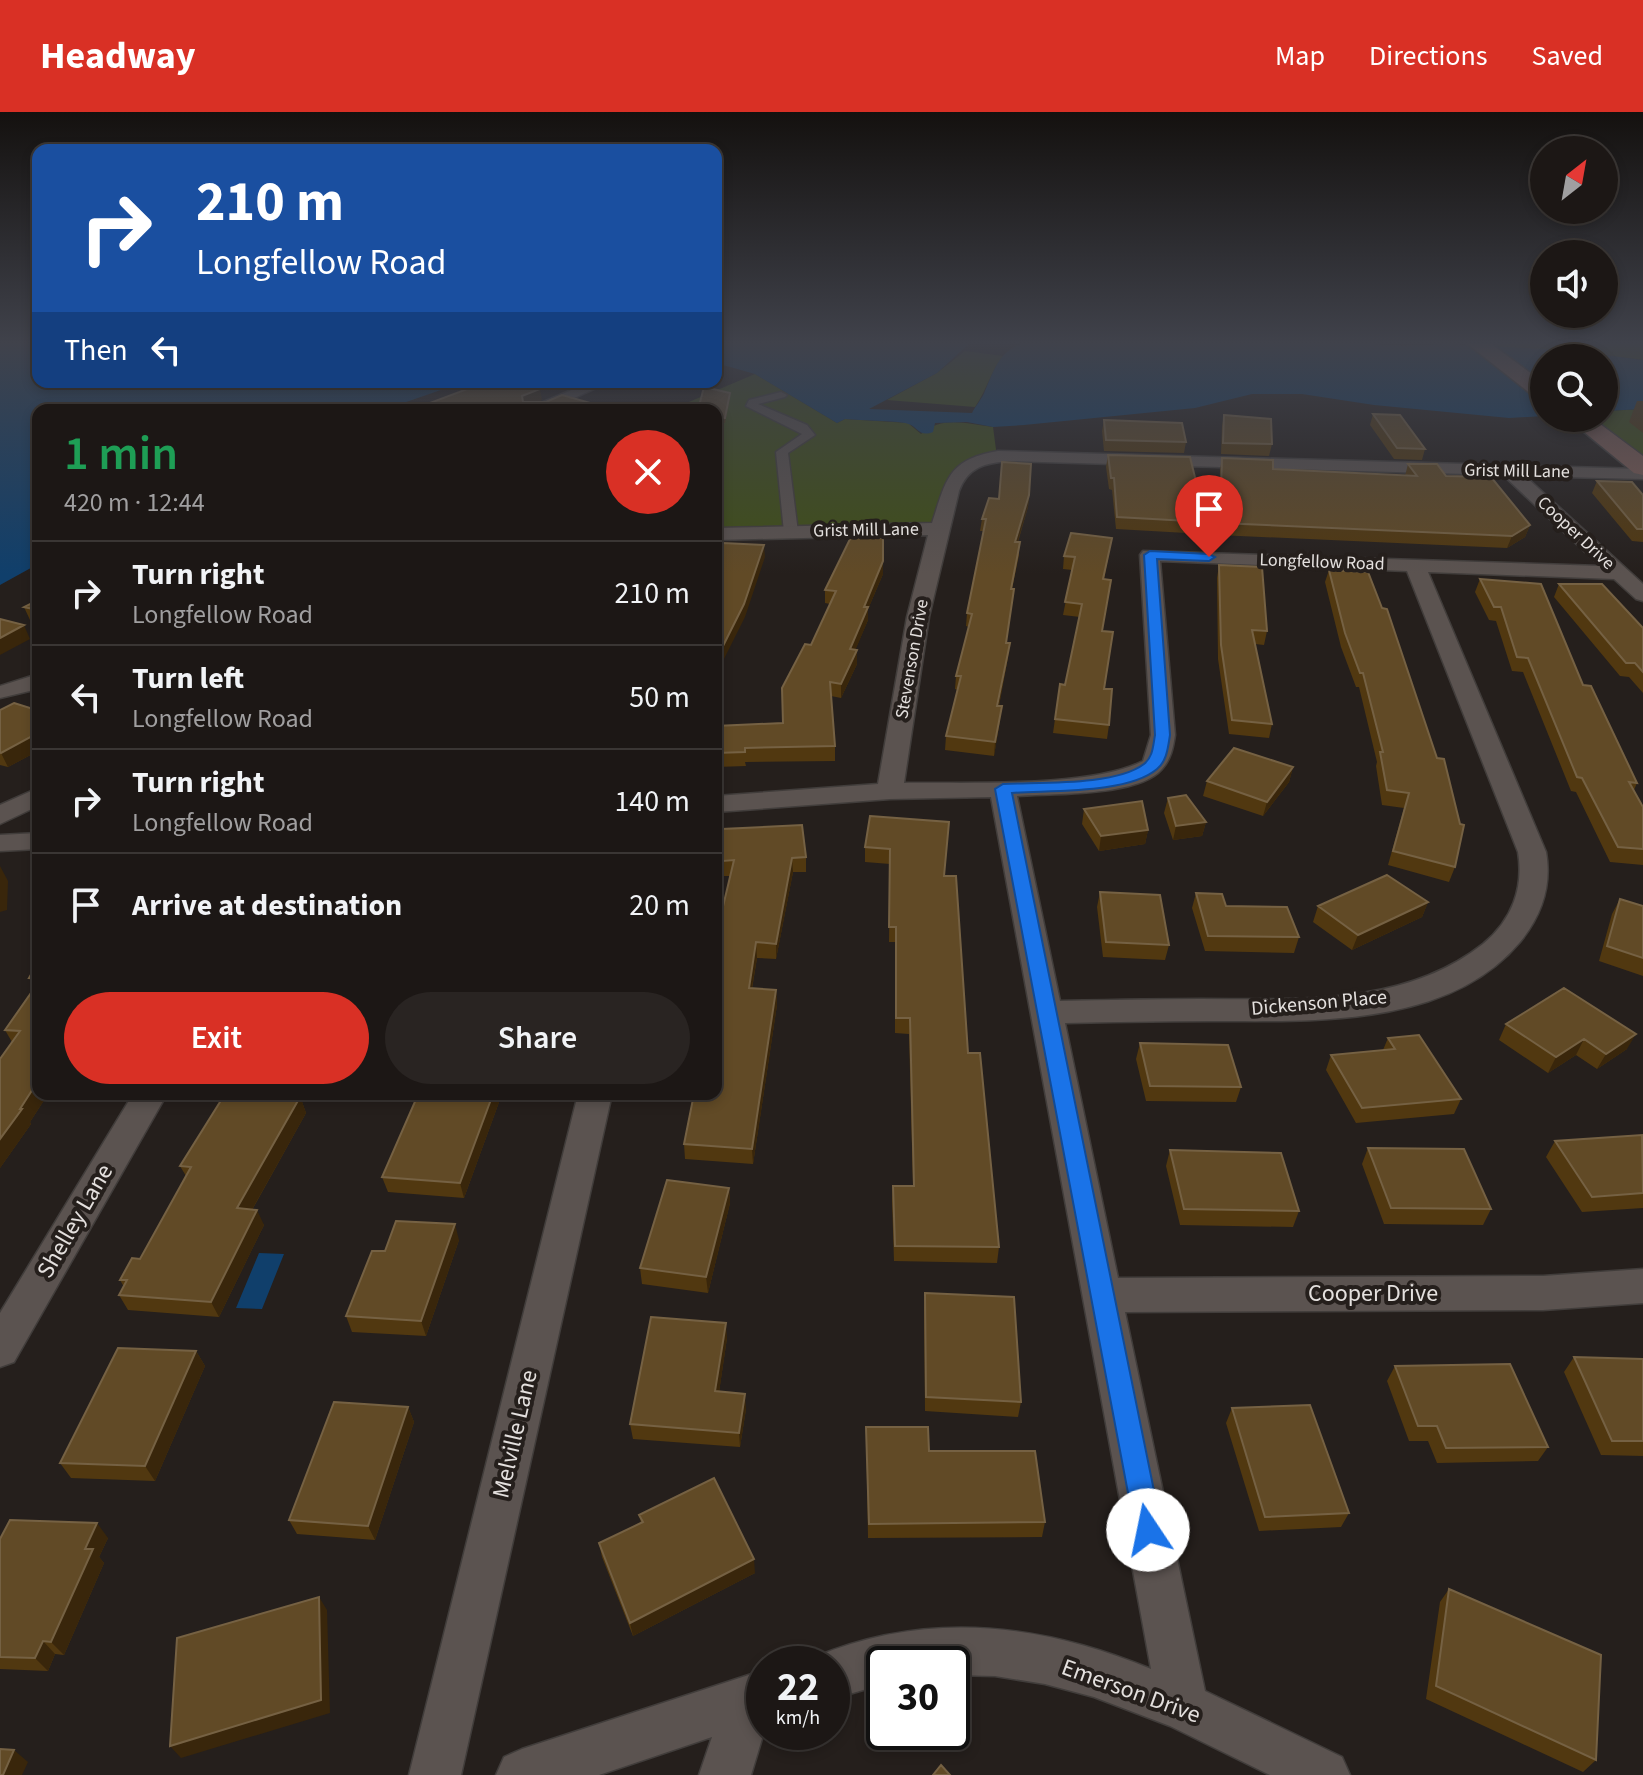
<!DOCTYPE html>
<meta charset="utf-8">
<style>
body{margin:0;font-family:"Source Sans 3",sans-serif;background:#292422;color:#f1f3f6;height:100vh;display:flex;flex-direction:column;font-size:30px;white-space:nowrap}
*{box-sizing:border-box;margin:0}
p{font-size:26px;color:#a09fa0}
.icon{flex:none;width:44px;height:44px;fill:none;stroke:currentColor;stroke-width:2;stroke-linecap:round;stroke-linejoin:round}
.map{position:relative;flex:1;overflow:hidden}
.details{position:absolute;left:32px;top:292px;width:690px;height:696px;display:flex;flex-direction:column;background:#1c1715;border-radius:16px;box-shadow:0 4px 12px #0003,0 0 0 2px #3a3634}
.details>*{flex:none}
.top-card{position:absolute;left:32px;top:32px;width:690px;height:244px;border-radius:16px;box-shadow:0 4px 12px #0003,0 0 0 2px #3a3634;background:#1a4fa0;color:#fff;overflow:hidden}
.needle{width:52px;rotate:31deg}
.buttons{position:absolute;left:1530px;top:24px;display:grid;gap:16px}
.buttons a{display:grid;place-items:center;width:88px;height:88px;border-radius:50%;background:#1c1715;box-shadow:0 4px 12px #0003,0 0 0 2px #3a3634;font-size:40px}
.speed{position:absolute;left:746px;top:1534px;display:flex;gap:16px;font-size:40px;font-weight:700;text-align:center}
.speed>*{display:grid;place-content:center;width:104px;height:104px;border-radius:50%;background:#1c1715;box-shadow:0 4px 12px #0003,0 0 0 2px #3a3634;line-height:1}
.speed small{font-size:20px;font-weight:400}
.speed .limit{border:4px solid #111;border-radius:12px;background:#fff;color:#111}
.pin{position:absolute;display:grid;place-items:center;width:68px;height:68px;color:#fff;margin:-82px -34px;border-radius:50% 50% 50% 0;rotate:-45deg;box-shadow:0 0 8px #0007}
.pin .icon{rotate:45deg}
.me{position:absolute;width:88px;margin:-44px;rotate:349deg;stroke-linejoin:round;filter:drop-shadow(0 0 6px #0008)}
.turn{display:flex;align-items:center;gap:28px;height:168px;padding:0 32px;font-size:36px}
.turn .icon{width:104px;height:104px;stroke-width:2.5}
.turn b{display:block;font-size:56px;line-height:68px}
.then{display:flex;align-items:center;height:76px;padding:0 32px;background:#0003;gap:16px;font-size:30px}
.round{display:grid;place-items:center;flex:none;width:84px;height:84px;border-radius:42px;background:#292422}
.summary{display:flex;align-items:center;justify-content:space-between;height:136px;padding:0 32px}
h1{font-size:48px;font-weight:600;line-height:60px;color:#1e9e55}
.cta{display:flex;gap:16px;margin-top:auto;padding:16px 32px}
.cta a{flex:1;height:92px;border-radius:48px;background:#d93025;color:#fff;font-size:32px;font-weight:600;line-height:92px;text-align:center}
.cta a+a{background:#292422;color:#f1f3f6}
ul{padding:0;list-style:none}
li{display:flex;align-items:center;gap:24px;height:104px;padding:0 32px;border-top:2px solid #3a3634}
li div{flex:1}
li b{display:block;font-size:30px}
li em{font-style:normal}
header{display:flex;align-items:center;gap:48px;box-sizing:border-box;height:112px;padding:0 40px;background:#d93025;color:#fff}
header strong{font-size:38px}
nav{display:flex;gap:44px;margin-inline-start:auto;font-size:28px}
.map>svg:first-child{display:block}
.green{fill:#404f17}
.water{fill:#103f6b}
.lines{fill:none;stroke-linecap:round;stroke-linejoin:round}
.pedestrian-casing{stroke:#413d3b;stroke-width:3}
.minor-casing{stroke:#413d3b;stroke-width:3}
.secondary-casing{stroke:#413d3b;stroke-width:3}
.pedestrian{fill:#5b5350;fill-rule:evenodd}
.minor{fill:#5b5350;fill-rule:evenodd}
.secondary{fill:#7c5c55;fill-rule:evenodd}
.wall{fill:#513810}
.shaded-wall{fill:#39260b}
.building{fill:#614a26;stroke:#756143;stroke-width:2}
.route{fill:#1a73e8;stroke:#114b97;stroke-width:2}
.labels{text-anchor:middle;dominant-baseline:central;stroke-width:8;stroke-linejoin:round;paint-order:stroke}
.far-street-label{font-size:18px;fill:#e4e0de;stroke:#251f1c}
.street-label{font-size:20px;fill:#e4e0de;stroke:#251f1c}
.near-street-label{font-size:24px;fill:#e4e0de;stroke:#251f1c}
</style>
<header>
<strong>Headway</strong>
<nav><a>Map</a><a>Directions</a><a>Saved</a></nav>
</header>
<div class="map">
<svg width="1643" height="1663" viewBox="0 0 1643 1663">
<rect width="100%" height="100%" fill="#251f1c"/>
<path class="green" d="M1643 229V248L1566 238 1501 236 1492 230Z
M965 239 1003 244C990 260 987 278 975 295L887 288 937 261Z
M755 262 837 311 845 307 908 311 921 322C943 303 966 312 993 315L997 345 968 353 939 417 716 422V298H670Z
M1643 297V355L1579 307 1604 306V299Z"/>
<path class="water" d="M0 229H38V270H464L383 298H38V452L0 473Z
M972 229 937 261 869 297 972 301C976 293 982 287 985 279 996 253 1000 237 1030 229H1324L1404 234 1447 232 1566 238 1643 248V297L1604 299V246H1544V304L1509 306 1374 293 1302 282H1252L1195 296 1024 313 993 315 967 310 935 311 933 320C918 326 918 313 905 311 886 308 865 309 845 307L837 311 755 262 716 251V230Z
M259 1141 284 1142 262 1197 236 1196Z"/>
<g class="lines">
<g class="pedestrian-casing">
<path id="pedestrian" d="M781 280 787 283 785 285 758 292 807 313 815 323 788 341 798 420 791 424 784 420 776 340 802 322 746 294 749 288Z"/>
</g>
<g class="minor-casing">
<path id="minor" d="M588 271 595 270 601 274 547 298H525Z
M998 339 1643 357V367L1525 364 1643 472V489L1636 487 1614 467 1428 460 1546 740C1552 774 1542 803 1520 830 1448 916 1312 909 1211 909 1162 909 1114 910 1065 911L1118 1166 1543 1164 1643 1157V1191L1543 1198 1125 1200 1205 1579 1342 1645 1350 1663H1270L1170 1614 1094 1585 1045 1572 995 1564 952 1563V1552H884V1572L832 1587V1552H812L815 1545C927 1498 1040 1511 1151 1557L991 685 890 687 716 700V684L878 672 907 505 928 423 716 428V416L932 411C946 368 948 347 998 339ZM1009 349 1503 363 1600 454 1143 439 1140 443 1151 623 1143 649C1091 676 966 670 904 671L929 505 959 379C968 355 985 351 1009 349ZM1160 449 1407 459 1518 740C1524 776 1512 808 1483 832 1403 895 1297 887 1201 887 1154 887 1107 888 1060 889L1017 684C1053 681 1138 685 1162 657 1171 647 1173 636 1175 623Z
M38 562V577L0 586V574Z
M38 676V694L0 712V693Z
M38 721V737L0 739V723Z
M133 982H167L14 1250 0 1255V1201Z
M578 982H612L461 1663H409Z
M764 1558V1620L751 1663H699L712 1625 599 1663H496L504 1645 522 1637Z"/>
</g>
<g class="secondary-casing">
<path id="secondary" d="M1464 229H1487L1544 271V288L1536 286Z
M1567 306H1592L1643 344V363L1634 361Z"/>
</g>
<use href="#pedestrian" class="pedestrian"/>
<use href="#minor" class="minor"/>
<use href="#secondary" class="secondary"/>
</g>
<path class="wall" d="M730 286 725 311H716V298Z
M542 288 536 290 612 297V298H428L427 292Z
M1637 289H1643V321L1629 310Z
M1373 302 1425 337 1422 348 1394 347 1370 313Z
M1224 303 1272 332 1269 344 1221 342 1222 314Z
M1104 308 1186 330 1184 341 1104 339 1102 319Z
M1108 343 1206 410 1204 422 1116 417 1112 378 1109 377 1106 355Z
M1222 346 1273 357 1405 364 1408 352 1446 364 1530 413 1525 425 1507 436 1218 423 1220 358Z
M1597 369 1643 383V430L1632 429 1592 381Z
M1029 383 1028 395 1018 430 1019 443 1012 477 1006 531 1008 545 999 594 1000 608 994 644 945 638 946 624 958 578 955 577 956 564 969 515 966 514 967 501 984 419H980L982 407 999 387Z
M1112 426 1104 467 1103 519 1104 577 1109 613 1107 627 1053 621 1060 572 1065 573 1080 505 1063 503 1072 458 1063 457 1064 444Z
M1219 453 1267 519 1264 533 1255 532 1272 612 1269 626 1229 622 1218 547 1217 466Z
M1329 458 1455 755 1449 770 1388 753 1404 696 1382 693 1376 654 1377 650 1359 575H1356L1341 535 1325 470Z
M883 462 868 497V508L855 538 857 552 841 586 831 584 835 634V649L745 650 746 654 716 655V614L783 611 811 533 830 492 825 491V478Z
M1480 467 1583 573 1637 671 1634 678 1643 695V753L1610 750 1576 680 1571 679 1523 560 1512 559 1496 509 1489 508 1475 480Z
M1559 472 1643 516V581L1629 565 1620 564 1554 485Z
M38 488V510L30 508 24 495Z
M38 594V639L8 655 0 653V598L33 597Z
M1293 655 1289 670 1263 704 1203 684 1207 669Z
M1168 686 1206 710 1202 724 1173 728 1164 701Z
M1084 697 1148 718 1145 732 1099 739 1082 712Z
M870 704 945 764 968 941 999 1135 997 1151 894 1149 892 1089 893 1074H913L909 922 895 921V830H889L890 752 865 750V735Z
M722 717 806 745V760H793L776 847 757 846 752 877 776 878 777 893 753 1052 685 1047 684 1032 716 982 730 764H724Z
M1100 780 1169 833 1165 848 1103 845 1097 795Z
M1196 781 1299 825 1294 841 1205 839 1192 796Z
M1620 787 1643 794V864L1599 849 1612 802Z
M1428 790 1422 805 1352 838 1313 810 1318 794Z
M38 850V982H48L30 1010 31 1012 0 1056 12 930 5 918 34 877 29 866Z
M1564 876 1627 937 1597 957 1576 943 1548 961 1499 928 1506 912Z
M1388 926 1461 987 1454 1002 1356 1011 1326 958 1331 943 1383 938Z
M1140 931 1241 975 1236 990 1146 989 1136 947Z
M225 982H304L301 987 306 1001 252 1098 264 1113 219 1205 128 1198 119 1183 124 1175 120 1168 140 1147 186 1064 180 1054Z
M502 982 464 1086 388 1080 382 1065 426 985Z
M1643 1024V1096L1582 1100 1546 1045 1555 1029Z
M1368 1036 1491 1097 1483 1113 1384 1112 1362 1052Z
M1170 1038 1299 1099 1293 1115 1180 1113 1166 1054Z
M729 1076 730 1091 708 1181 642 1172 640 1156Z
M459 1128 426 1224 352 1220 346 1204 385 1139Z
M925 1181 1021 1290 1018 1305 925 1299 924 1196Z
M727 1226 719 1280 746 1297 740 1335 633 1327 630 1312Z
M196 1239 205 1254 155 1369 71 1366 60 1351Z
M1574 1245 1643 1247V1344L1601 1343 1564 1260Z
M1395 1254 1548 1335 1538 1349 1437 1351 1428 1329H1409L1387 1269Z
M408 1295 414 1310 375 1428 297 1422 289 1408Z
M1232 1296 1349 1401 1341 1415 1259 1419 1226 1311Z
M866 1315 929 1339 1045 1410 1042 1425 868 1426Z
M639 1403 755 1461 633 1524 602 1445 599 1431 641 1411Z
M108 1426 99 1445 104 1451 64 1543 55 1542 48 1559 0 1557V1427Z
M1449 1477 1596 1648 1583 1660 1426 1587 1440 1490Z"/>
<path class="shaded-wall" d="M540 277 542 288 524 295 522 284Z
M1029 383 1028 395 1014 442 1015 430Z
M1530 413 1525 425 1507 436 1512 424Z
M764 433 765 445 745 505 720 555 721 569 716 574V548Z
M883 449V462L868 497V508L850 551V537L864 495Z
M24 513 30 527 0 543V526Z
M1010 531 1008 545 996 608 997 594Z
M857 538V552L841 586V572Z
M1002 594 1000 608 994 644 995 630Z
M38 621V639L8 655 1 641Z
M1293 655 1289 670 1263 704 1267 690Z
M1206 710 1202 724 1173 728 1176 714Z
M1148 718 1145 732 1099 739 1101 724Z
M792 746 793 760 776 847V832Z
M0 754 8 769 7 798 0 800Z
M1428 790 1422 805 1352 838 1358 823Z
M756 830 757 846 749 892V876Z
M776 878 777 893 753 1052 752 1037Z
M1636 922 1627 937 1597 957 1606 942Z
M1584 927 1576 943 1548 961 1556 945Z
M38 969V982H48L30 1010 31 1012 0 1056V1027Z
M289 982H304L301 987 306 1001 244 1112 237 1096Z
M493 982H502L464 1086 460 1071Z
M729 1076 730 1091 708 1181 706 1165Z
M257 1098 264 1113 219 1205 211 1190Z
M455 1112 459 1128 426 1224 421 1209Z
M726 1211 727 1226 717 1294 715 1279Z
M196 1239 205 1254 155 1369 145 1354Z
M745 1282 746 1297 740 1335 739 1321Z
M408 1295 414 1310 375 1428 368 1414Z
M97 1411 108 1426 99 1445 104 1451 64 1543 51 1530 85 1437Z
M754 1447 755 1461 633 1524 630 1511Z
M319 1485 327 1498 330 1601 181 1646 170 1634Z
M43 1529 55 1542 48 1559 35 1546Z
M14 1638 28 1650 22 1663H3Z"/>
<path class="building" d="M486 270H515L540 277 522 284 523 290H546L562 283 612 297 609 298H449L427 292Z
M704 275 730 281 725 306H716V298H698Z
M1373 302 1400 303 1425 337 1397 336Z
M1224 303 1271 307 1272 332 1223 331Z
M1104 308 1182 311 1186 330 1106 328Z
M1108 343 1190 345 1206 410 1117 405 1114 366H1111Z
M1222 346 1273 348V357L1417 364 1408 352H1437L1446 364 1491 365 1530 413 1512 424 1220 411Z
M1002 350 1031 352 1029 383 1015 430H1020L1011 477H1014L1006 531H1010L997 594H1002L995 630 946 624 961 564H956L972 502 967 501 986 407H982L989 386 999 387Z
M1597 369 1632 370 1643 383V417H1637Z
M1071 421 1112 426 1103 467 1111 468 1102 519 1113 520 1104 577H1112L1109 613 1055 607 1060 572 1065 573 1082 492 1065 490 1075 445 1064 444Z
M851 425 883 426V449L864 495H868L850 537 857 538 841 572 830 570 835 634 745 636V640L716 641V614L783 611 782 576 805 532 811 533 836 479 825 478Z
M723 431 764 433 744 492 716 548V449Z
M1219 453 1262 455 1267 519 1252 518 1272 612 1232 608 1221 533Z
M1329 458 1368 460 1382 496 1387 497 1437 646 1444 647 1460 712 1464 713 1455 755 1393 739 1409 681 1387 678 1380 640H1383L1363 561H1360L1345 521Z
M1480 467 1541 472 1583 573 1591 574 1637 671 1629 670 1643 695V737L1618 735 1582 666 1577 665 1528 546 1517 545 1501 495H1494Z
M1559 472H1602L1643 516V560L1635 551H1626Z
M38 488V498L24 495Z
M0 507 24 513 0 526Z
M14 591 33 597 38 594V621L1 641 0 640V598Z
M1234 636 1293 655 1267 690 1207 669Z
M1186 683 1206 710 1176 714 1168 686Z
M1142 689 1148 718 1101 724 1084 697Z
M870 704 949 710 944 764H956L968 941H980L999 1135 895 1134 893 1074H914L910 906H896V815H889L890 737 865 735Z
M802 713 806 745 792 746 776 832 756 830 749 876 776 878 752 1037 684 1032 694 982H716V824L734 748 723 749 722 717Z
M1387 763 1428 790 1358 823 1318 794Z
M1100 780 1160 783 1169 833 1106 830Z
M1196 781 1222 782 1226 794 1287 795 1299 825 1208 824Z
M1620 787 1643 794V846L1607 834Z
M38 850V866H29Z
M38 871V969L20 997H22L0 1027V947L20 919 5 918Z
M1564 876 1636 922 1606 942 1584 927 1556 945 1506 912Z
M1419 923 1461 987 1362 996 1331 943 1395 937 1388 926Z
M1140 931 1228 933 1241 975 1150 974Z
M225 982H289L288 984 300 985 237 1096 257 1098 211 1190 119 1183 127 1168H120L132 1146 140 1147 191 1055 180 1054Z
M427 982H493L460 1071 382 1065 417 985H426Z
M1642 1023 1643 1081 1592 1085 1555 1029Z
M1368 1036 1464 1037 1491 1097 1391 1096Z
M1170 1038 1281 1041 1299 1099 1184 1097Z
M667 1068 729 1076 706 1165 640 1156Z
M396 1109 455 1112 421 1209 346 1204 372 1139H385Z
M925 1181 1014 1185 1021 1290 926 1285Z
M651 1205 726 1211 715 1279 745 1282 739 1321 630 1312Z
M118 1236 196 1239 145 1354 60 1351Z
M1574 1245 1643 1247V1329H1612Z
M1510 1252 1548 1335 1446 1336 1437 1314H1418L1395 1254Z
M334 1290 408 1295 368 1414 289 1408Z
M1310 1293 1349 1401 1265 1405 1232 1296Z
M866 1315H928L929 1339H1035L1045 1410 869 1412Z
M714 1366 754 1447 630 1511 599 1431 643 1410 639 1403Z
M10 1408 97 1411 85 1437H93L51 1530 43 1529 35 1546 0 1545V1427Z
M1449 1477 1601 1543 1596 1648 1436 1574Z
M319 1485 321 1588 170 1634 177 1526Z
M0 1637 14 1638 3 1663H0Z
M941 1653 950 1663H933Z"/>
<linearGradient id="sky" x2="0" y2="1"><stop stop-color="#14110f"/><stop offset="0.5" stop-color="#40424b"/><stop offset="1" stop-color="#40424b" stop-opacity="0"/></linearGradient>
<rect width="1643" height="462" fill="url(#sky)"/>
<path class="route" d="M1150 439 1209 442 1215 445 1209 449 1157 447 1170 623C1168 635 1167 649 1157 657 1128 682 1049 678 1012 681L1162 1418 1158 1427 1148 1431 1139 1427 1135 1418 995 677 1003 672C1040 670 1115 674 1144 652 1153 645 1153 634 1155 623L1144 443Z"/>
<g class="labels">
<g class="far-street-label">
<text transform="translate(1517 359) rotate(1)">Grist Mill Lane</text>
<text transform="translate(866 418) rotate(-1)">Grist Mill Lane</text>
<text transform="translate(1576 421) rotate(43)">Cooper Drive</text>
<text transform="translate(1322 450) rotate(2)">Longfellow Road</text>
<text transform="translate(912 547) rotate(-80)">Stevenson Drive</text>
</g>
<g class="street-label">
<text transform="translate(1319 891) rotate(-5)">Dickenson Place</text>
</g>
<g class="near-street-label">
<text transform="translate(75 1109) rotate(-60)">Shelley Lane</text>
<text x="1373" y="1181">Cooper Drive</text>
<text transform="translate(515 1322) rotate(-77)">Melville Lane</text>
<text transform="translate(1131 1579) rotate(20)">Emerson Drive</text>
</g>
</g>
</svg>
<div class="buttons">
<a><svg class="needle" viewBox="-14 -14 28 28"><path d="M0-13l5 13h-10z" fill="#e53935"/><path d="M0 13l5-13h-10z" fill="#a09fa0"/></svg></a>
<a><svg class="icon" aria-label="sound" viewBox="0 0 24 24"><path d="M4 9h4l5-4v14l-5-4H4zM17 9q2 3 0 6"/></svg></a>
<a><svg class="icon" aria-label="search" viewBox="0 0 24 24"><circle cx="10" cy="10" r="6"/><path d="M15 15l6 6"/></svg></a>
</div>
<div class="speed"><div>22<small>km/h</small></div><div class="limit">30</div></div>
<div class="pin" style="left:1209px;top:445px;background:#d93025"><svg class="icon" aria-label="arrive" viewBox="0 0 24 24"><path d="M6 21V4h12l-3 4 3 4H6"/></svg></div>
<svg class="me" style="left:1148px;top:1418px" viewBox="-20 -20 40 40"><circle r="19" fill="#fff"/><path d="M0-13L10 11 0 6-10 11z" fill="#1a73e8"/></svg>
<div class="top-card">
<div class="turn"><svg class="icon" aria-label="right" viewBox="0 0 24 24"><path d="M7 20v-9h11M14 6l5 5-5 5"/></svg><div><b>210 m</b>Longfellow Road</div></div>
<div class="then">Then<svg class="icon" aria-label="left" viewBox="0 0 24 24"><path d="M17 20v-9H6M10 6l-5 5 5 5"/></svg></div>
</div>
<section class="details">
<div class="summary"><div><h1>1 min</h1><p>420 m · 12:44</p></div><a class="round" style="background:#d93025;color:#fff"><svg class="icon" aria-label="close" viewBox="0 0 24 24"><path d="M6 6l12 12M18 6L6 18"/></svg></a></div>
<ul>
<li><svg class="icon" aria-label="right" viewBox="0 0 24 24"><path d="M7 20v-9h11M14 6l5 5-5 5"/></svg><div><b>Turn right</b><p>Longfellow Road</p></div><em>210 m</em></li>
<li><svg class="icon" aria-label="left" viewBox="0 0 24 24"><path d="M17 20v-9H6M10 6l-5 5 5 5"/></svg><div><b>Turn left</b><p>Longfellow Road</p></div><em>50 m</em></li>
<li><svg class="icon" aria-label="right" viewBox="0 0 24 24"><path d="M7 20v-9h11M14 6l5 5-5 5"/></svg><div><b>Turn right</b><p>Longfellow Road</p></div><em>140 m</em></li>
<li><svg class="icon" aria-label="arrive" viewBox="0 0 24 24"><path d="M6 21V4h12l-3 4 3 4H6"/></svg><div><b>Arrive at destination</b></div><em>20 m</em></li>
</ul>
<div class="cta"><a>Exit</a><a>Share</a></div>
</section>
</div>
